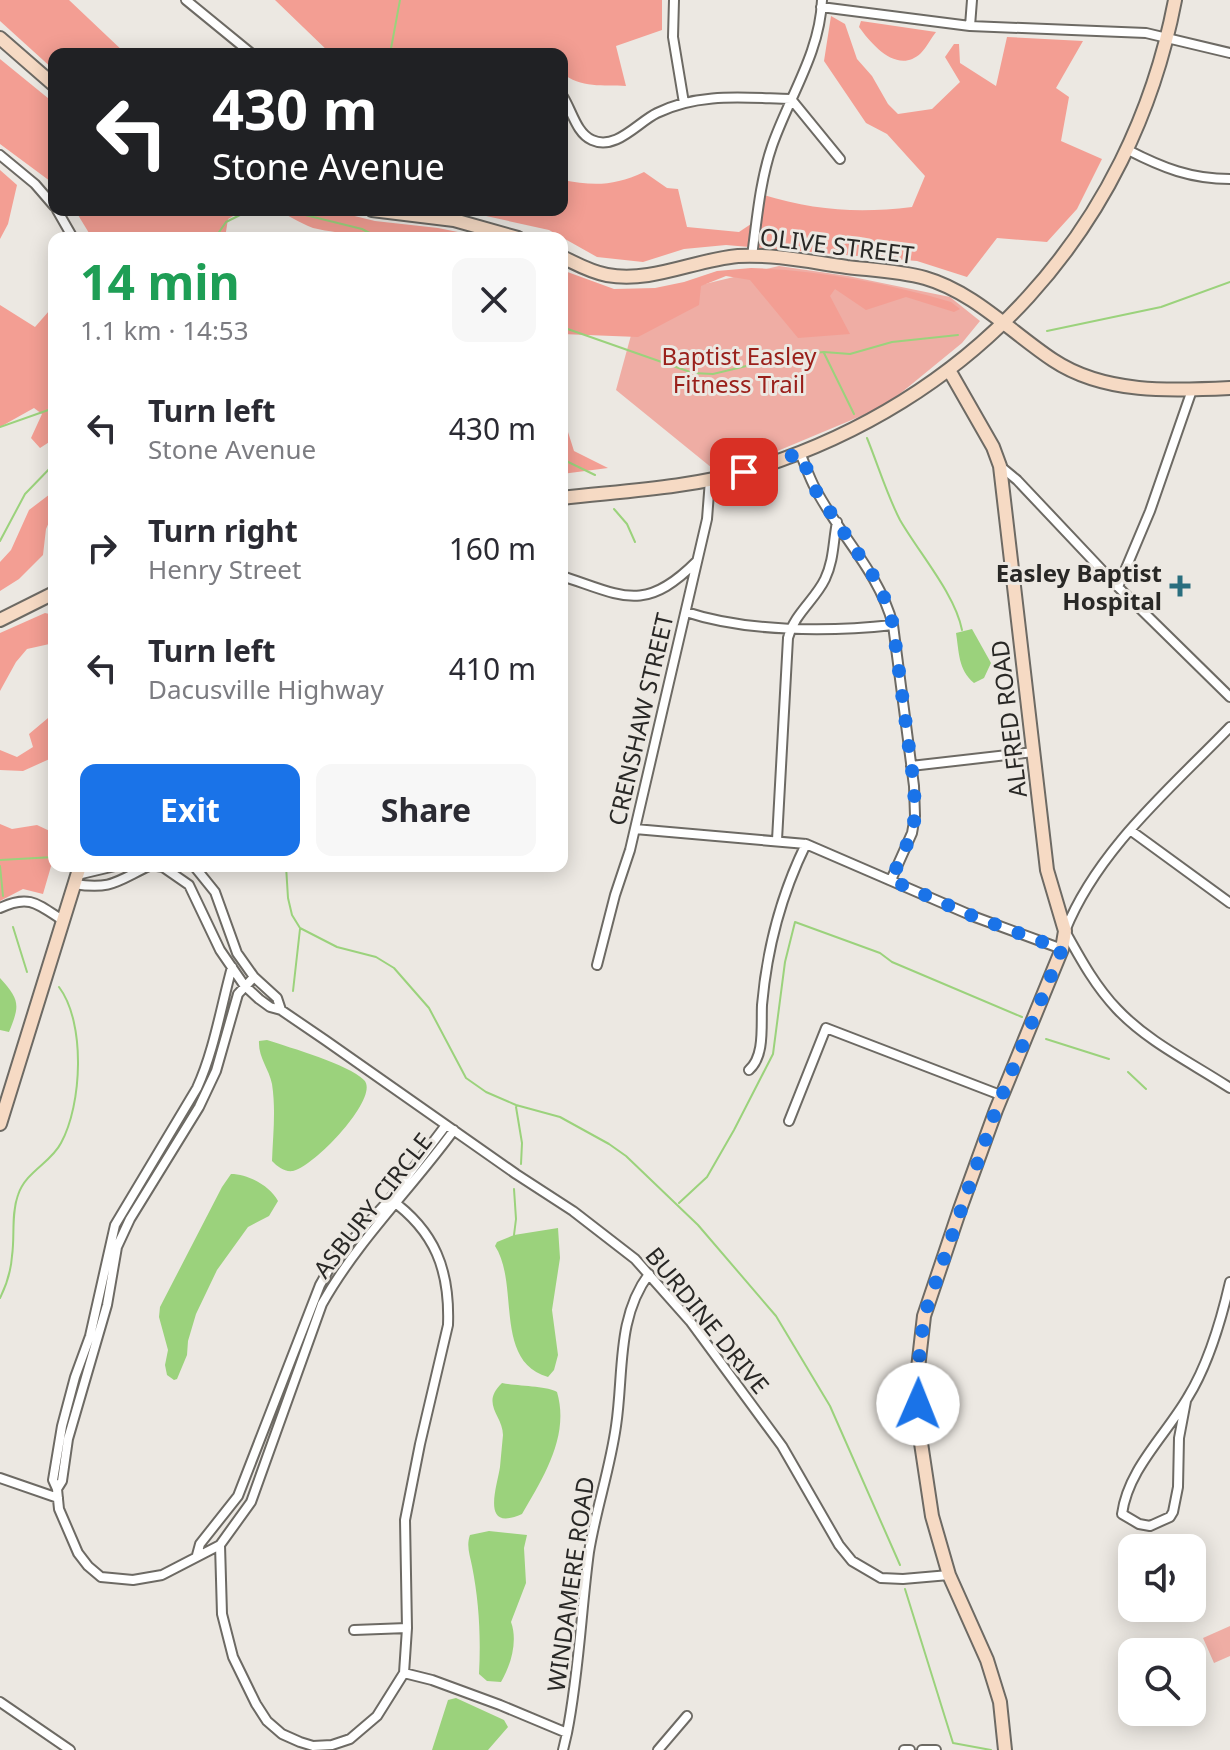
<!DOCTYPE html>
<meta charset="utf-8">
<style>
body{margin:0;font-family:"Noto Sans",sans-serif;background:#f7f7f7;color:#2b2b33;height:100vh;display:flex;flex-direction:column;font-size:30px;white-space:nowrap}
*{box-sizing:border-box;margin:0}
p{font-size:26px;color:#7c7c81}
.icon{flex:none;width:44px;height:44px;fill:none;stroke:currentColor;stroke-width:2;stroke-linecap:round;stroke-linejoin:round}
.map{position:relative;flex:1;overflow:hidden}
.sheet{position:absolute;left:48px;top:232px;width:520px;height:640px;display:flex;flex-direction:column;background:#fff;border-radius:16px;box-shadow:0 4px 20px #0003}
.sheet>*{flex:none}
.top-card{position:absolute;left:48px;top:48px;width:520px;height:168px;border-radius:16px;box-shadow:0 4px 20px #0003;background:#202124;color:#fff;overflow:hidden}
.fabs{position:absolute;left:1118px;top:1534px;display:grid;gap:16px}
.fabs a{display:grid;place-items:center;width:88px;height:88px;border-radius:16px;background:#fff;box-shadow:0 4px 20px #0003;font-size:40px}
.pin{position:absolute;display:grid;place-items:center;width:68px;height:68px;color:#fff;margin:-34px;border-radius:16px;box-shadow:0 4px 12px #0006}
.me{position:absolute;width:88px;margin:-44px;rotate:1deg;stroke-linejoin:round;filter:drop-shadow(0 0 6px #0008)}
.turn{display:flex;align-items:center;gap:28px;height:168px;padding:0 32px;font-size:36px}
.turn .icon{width:104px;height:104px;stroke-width:2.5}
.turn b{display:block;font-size:56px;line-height:68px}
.round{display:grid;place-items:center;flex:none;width:84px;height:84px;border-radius:16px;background:#f7f7f7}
.overview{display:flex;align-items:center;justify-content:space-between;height:136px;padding:0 32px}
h1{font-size:48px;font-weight:700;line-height:60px;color:#1e9e55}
.action{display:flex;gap:16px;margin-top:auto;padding:16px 32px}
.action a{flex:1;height:92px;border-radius:16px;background:#1a73e8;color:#fff;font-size:32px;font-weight:700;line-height:92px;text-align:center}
.action a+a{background:#f7f7f7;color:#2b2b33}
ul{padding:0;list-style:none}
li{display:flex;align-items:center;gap:24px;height:120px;padding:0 32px}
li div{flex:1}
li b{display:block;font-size:30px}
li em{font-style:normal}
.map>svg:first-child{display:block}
.green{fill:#efada4}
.forest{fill:#f39e93}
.water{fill:#9bd27c}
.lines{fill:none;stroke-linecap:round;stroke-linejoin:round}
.stream{stroke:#9bd27c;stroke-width:2}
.street-casing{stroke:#6d6a64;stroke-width:12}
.secondary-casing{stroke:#6d6a64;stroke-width:16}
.street{stroke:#fff;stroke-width:8}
.secondary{stroke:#f6dac4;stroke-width:12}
.route{stroke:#1a73e8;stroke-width:14;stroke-dasharray:0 25.2}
.poi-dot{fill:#2a6e7e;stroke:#ece8e2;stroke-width:3}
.labels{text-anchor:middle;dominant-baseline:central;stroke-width:6;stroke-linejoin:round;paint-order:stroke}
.street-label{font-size:24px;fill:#292826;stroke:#ece8e2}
.park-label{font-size:24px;fill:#9a201b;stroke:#ece8e2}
.poi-label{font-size:24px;font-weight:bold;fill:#292826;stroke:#ece8e2;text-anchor:end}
</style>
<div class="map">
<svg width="1230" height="1750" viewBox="0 0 1230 1750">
<rect width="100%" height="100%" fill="#ece8e2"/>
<path class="green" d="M779 266 848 276 950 297 980 321 962 343 885 406 761 458 712 468 616 390 633 328 684 289Z
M1230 1626V1656L1214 1663 1203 1638Z"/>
<path class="forest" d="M0 0H69L126 54H54V70L0 21Z
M275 0H662V30L616 46 626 86C604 85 580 88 562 73V54H529L510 48 507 54H331Z
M831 16 845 24 857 59 872 76 888 104 898 114 932 109 960 82 945 57 954 44H959L960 63 996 86 1007 37 1083 41 1056 88 1069 97 1061 141 1102 159 1077 209 1047 242 997 238 967 277 917 261 726 245 684 249 643 262 597 257 549 230 459 210H562V180C594 186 614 186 644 172L667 188 678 189 687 227 739 232 751 224 757 193C812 210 855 214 912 207L925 176 887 134 866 123 824 61Z
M861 21 936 32C931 38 927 47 921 53 898 75 872 45 859 27Z
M0 59 54 103V184L0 144Z
M0 170 17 185 8 224 0 239Z
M75 210H256L240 212 228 219 225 238H92Z
M270 210H330L375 221 438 228 488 238H359C344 232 329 232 313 228 298 223 287 212 270 210Z
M751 268C818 270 887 283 951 302L960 309 954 312 906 297 866 310 835 289 830 296 850 334 798 338 750 280 726 276 701 286 699 305 638 337 562 334V270L614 289 655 288 684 282 717 271Z
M0 305 35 327 49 311 54 309V439L40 448 31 438 42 414 34 408 0 427Z
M568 432 574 451 608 468 562 474V434Z
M54 491V511L46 529 43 555 19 579 0 591V562L11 550 29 510Z
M45 613 54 615V643L27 649 16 662 0 691V633Z
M54 713V757L23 771 0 770V750L17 757 33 747 29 734Z
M0 824 12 829 37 825 54 833V856L43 894 23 889 0 901Z"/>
<path class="water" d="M972 629 991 663 984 678 974 683C958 670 959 651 956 633Z
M0 978C20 1000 20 1005 9 1032L0 1030Z
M267 1040C291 1048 348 1064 364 1080 381 1097 313 1168 293 1171 284 1172 278 1167 272 1161 273 1135 276 1110 272 1084 269 1069 258 1057 259 1041Z
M231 1174C248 1174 270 1186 278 1201L269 1216 248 1227 217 1270 196 1314 188 1341 187 1355 177 1379 174 1380 167 1375 165 1365 168 1350 159 1317 160 1307 222 1187Z
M558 1228 560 1258 552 1310 558 1355 554 1370 548 1377C493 1361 520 1284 495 1246L497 1242 514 1235Z
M502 1383C517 1386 548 1386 557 1392 570 1436 543 1478 522 1514 480 1533 497 1487 500 1467 501 1456 502 1445 503 1435 503 1415 480 1404 502 1383Z
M489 1531 527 1535 524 1548 526 1583 511 1622C518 1641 511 1665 501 1682L487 1681 479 1674C481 1637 479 1601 472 1566 470 1555 466 1546 470 1535Z
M456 1698 504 1720 508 1727 488 1750H432L448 1700Z"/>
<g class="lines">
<path class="stream" d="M390 54 400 0
M285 210 362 229 379 238
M215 238 226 222 250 210
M562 327 693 373 713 374 792 355 824 352 850 354 892 342 958 335
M1047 331 1161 307 1230 282
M824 353 854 414
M0 427 54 408
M867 438C878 465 887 495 900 520 919 553 955 594 962 630
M562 459 595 475
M614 509 627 524 635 542
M0 541 25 494 54 464
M0 860 54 857
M0 866 3 896
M286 866 288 898 292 915 300 928 337 947 376 957 394 968 429 1008 466 1078 486 1092 516 1105 560 1117 609 1144 626 1156 698 1225 776 1316 830 1406 900 1565
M13 927 27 972
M293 991 300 929
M1046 1039 1109 1059
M1128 1072 1146 1089
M516 1107 522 1143 521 1164
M514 1189 516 1219 514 1235
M679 1203 707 1177 734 1130 773 1054 785 962 795 922 880 953 892 962 1022 1017
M0 1298C6 1286 11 1270 12 1256 15 1236 11 1214 18 1195 26 1171 51 1163 61 1143 82 1105 86 1023 59 987
M905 1589 953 1743 991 1750"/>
<g class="street-casing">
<path id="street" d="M186 0 252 54
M674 0 673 37 684 103
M821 7 970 26 1146 33 1230 53
M970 26 972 0
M562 95C572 110 576 133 592 140 616 151 638 122 657 113 699 92 746 98 791 99L840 159
M1128 150C1163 168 1191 179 1230 179
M0 155 35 184 54 206
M57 210 73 238
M752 256C757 219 760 181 772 146 789 97 820 53 822 0
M800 453C805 464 809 477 815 488 840 536 879 572 893 625L914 786 915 816 912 833 891 880
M1000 466 1017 480 1118 587 1230 697
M562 576C623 596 644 614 697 561
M1118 587 1150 511 1192 390
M686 612C746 632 829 632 893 625
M1230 727C1170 789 1098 849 1065 931 1080 958 1095 986 1117 1009 1148 1042 1192 1063 1230 1088
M911 766 1034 752
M635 829 806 844 975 917 1062 949
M1130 830 1230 903
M777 840 788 638C794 614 815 600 825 579 834 560 833 542 837 522
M157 866 163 867 189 885 220 950 244 985 259 999 270 1007 281 1010 325 1040 516 1174 573 1211 635 1259 690 1321 782 1446 839 1545 852 1561 881 1578 903 1579 949 1575
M194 866 215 892 237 953 254 977 277 998 281 1010
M77 875 115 866
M74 884C112 890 117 881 149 866
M0 908C29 894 38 904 62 920
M597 965 615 895 630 850 707 519 710 480
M232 967C221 1007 214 1051 197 1088L115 1225 90 1336 75 1377 62 1426 53 1480 57 1489 59 1509 78 1553 88 1566 101 1577 133 1580 162 1575 220 1545 251 1502 322 1304C358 1240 411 1189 454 1130
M749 1070C765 1056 761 1026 762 1005 767 948 781 895 806 844
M789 1121 826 1028 1003 1096
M1186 1401 1179 1438 1178 1487 1173 1512 1170 1517 1150 1526 1139 1524 1122 1514C1128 1469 1166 1435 1188 1397 1209 1363 1221 1321 1230 1282
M0 1478 58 1498
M57 1489 62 1481 68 1439 107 1305 117 1247 130 1219 199 1107 216 1071 238 994 254 977
M220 1545 222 1614 233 1657 256 1704 267 1721 282 1734 300 1742 313 1746 332 1745 350 1739 377 1716 404 1673 407 1628 405 1520 420 1444 448 1325C450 1270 435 1231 390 1199
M197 1555 200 1544 238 1496 320 1285 334 1260 390 1199 446 1125
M354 1630 407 1628
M404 1673 432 1680 500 1705 567 1733C579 1673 581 1612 589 1552 596 1509 610 1469 616 1426 624 1374 616 1318 649 1274
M0 1702 70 1750
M563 1750 567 1733
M658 1750 687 1716
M904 1750H910
M922 1750H936"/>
</g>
<g class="secondary-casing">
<path id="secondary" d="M0 38 54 85
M372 210 454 220 518 238
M562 257C577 264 590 272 607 275 652 283 694 260 738 256 775 254 811 262 847 267 873 270 900 271 925 278 974 292 1012 333 1053 360 1104 394 1171 391 1230 388
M949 370 993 447 1000 466 1047 870 1065 931 1062 949 996 1110 960 1209 924 1316 917 1377 921 1443 932 1516 949 1575 987 1660 1000 1702 1005 1750
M562 498C623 491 688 488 747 471 971 404 1131 230 1175 0
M0 620 54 593
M0 1124 80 866"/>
</g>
<use href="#street" class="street"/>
<use href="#secondary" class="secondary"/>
</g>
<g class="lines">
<path class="route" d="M744 472 800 453 816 491 876 580 888 606 893 625 914 786 915 816 912 833 891 880 975 917 1062 949 996 1110 924 1316 917 1377 918 1404"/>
</g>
<path class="poi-dot" d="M1176 574h8v8h8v8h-8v8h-8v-8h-8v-8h8z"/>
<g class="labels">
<g class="street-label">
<text transform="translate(837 245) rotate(7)">OLIVE STREET</text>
<text transform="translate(640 719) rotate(-77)">CRENSHAW STREET</text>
<text transform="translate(1008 719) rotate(-97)">ALFRED ROAD</text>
<text transform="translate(372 1205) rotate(-52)">ASBURY CIRCLE</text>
<text transform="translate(708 1320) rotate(51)">BURDINE DRIVE</text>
<text transform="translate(570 1584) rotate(-82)">WINDAMERE ROAD</text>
</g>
<g class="park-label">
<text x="739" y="355">Baptist Easley<tspan x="739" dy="28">Fitness Trail</tspan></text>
</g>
<g class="poi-label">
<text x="1162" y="572">Easley Baptist<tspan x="1162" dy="28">Hospital</tspan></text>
</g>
</g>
</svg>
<div class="fabs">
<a><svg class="icon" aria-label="sound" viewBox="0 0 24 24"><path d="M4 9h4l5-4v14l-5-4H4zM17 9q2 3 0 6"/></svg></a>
<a><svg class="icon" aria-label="search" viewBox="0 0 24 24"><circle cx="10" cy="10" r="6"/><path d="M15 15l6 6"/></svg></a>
</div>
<div class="pin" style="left:744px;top:472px;background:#d93025"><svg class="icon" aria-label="arrive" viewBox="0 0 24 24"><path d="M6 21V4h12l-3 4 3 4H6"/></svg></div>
<svg class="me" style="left:918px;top:1404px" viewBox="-20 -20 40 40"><circle r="19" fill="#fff"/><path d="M0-13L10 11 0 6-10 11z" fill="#1a73e8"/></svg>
<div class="top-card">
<div class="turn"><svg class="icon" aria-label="left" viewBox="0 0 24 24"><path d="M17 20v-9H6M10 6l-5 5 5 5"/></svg><div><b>430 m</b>Stone Avenue</div></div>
</div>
<section class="sheet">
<div class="overview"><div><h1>14 min</h1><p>1.1 km · 14:53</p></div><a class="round"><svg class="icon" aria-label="close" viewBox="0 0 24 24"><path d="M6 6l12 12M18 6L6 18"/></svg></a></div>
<ul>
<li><svg class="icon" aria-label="left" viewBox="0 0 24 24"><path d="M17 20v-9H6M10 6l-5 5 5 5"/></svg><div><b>Turn left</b><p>Stone Avenue</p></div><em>430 m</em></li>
<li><svg class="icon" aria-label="right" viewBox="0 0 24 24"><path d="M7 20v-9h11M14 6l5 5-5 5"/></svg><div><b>Turn right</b><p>Henry Street</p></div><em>160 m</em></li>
<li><svg class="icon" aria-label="left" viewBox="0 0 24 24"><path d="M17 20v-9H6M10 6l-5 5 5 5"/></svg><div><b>Turn left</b><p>Dacusville Highway</p></div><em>410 m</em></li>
</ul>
<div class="action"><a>Exit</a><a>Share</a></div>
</section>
</div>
